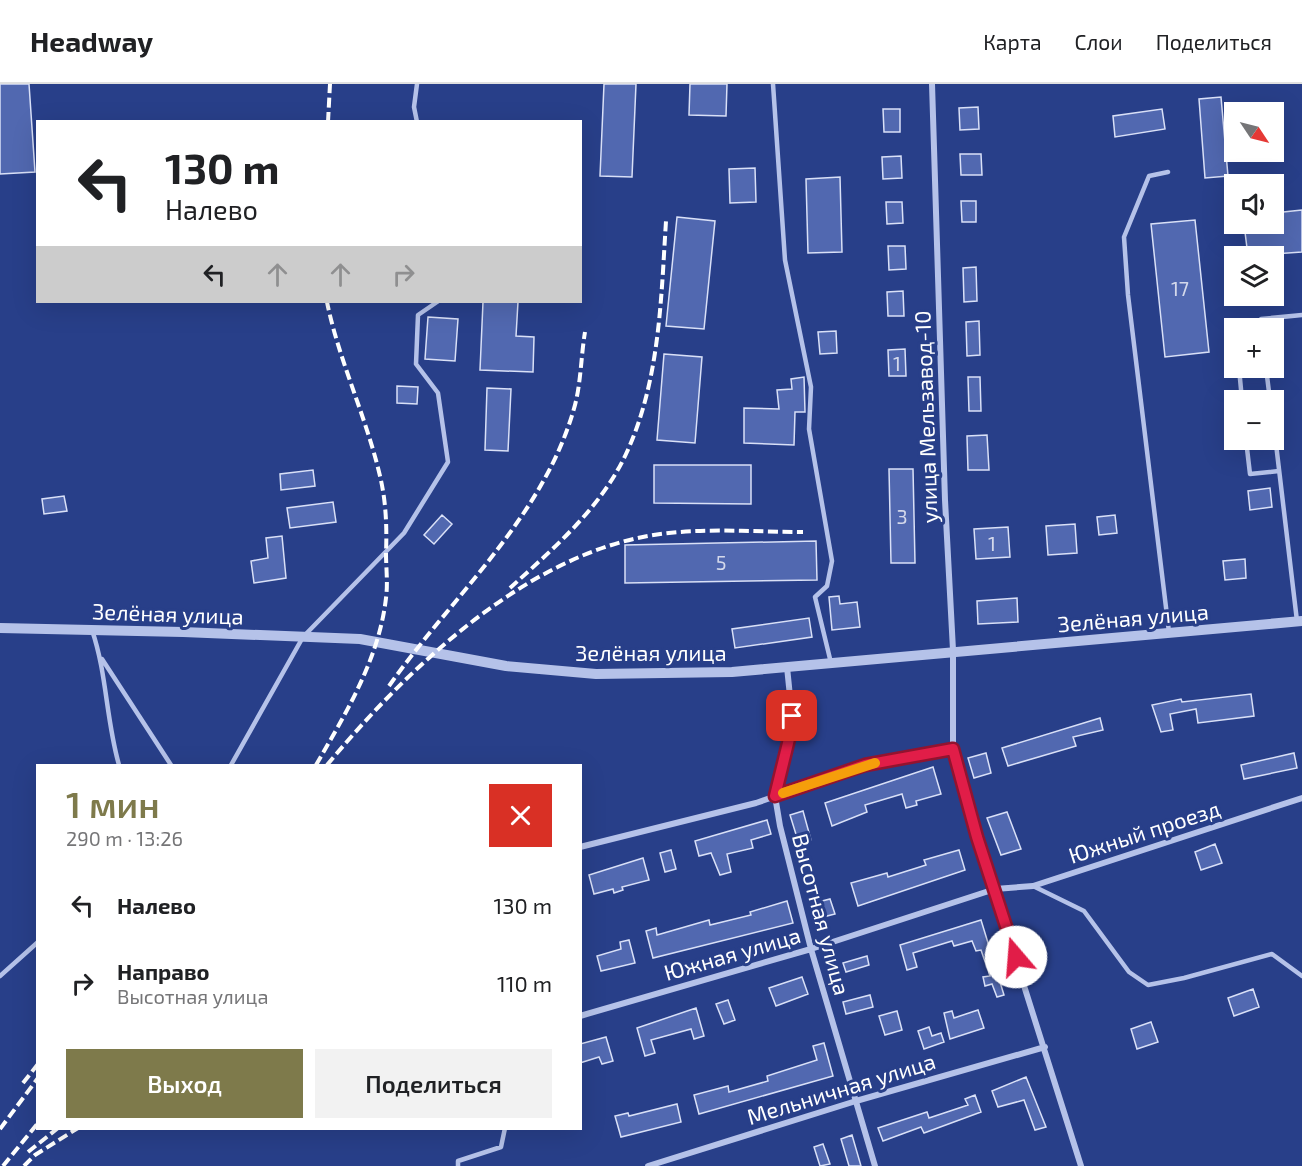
<!DOCTYPE html>
<html lang="ru">
<meta charset="utf-8">
<style>
body{margin:0;font-family:"Exo 2",sans-serif;background:#f2f2f2;color:#202124;height:100vh;display:flex;flex-direction:column;font-size:22px;white-space:nowrap}
*{box-sizing:border-box;margin:0}
p{font-size:20px;color:#757577}
.icon{flex:none;width:33px;height:33px;fill:none;stroke:currentColor;stroke-width:2;stroke-linecap:round;stroke-linejoin:round}
.map{position:relative;flex:1;overflow:hidden}
.panel{position:absolute;left:36px;top:680px;width:546px;height:366px;display:flex;flex-direction:column;background:#fff;border-radius:0px;box-shadow:0 6px 24px #0002}
.panel>*{flex:none}
.guide{position:absolute;left:36px;top:36px;width:546px;height:183px;border-radius:0px;box-shadow:0 6px 24px #0002;background:#fff;color:#202124;overflow:hidden}
.needle{width:39px;rotate:125deg}
.controls{position:absolute;left:1224px;top:18px;display:grid;gap:12px}
.controls a{display:grid;place-items:center;width:60px;height:60px;border-radius:0px;background:#fff;box-shadow:0 6px 24px #0002;font-size:30px}
.pin{position:absolute;display:grid;place-items:center;width:51px;height:51px;color:#fff;margin:-26px;border-radius:12px;box-shadow:0 3px 9px #0006}
.me{position:absolute;width:66px;margin:-33px;rotate:342deg;stroke-linejoin:round;filter:drop-shadow(0 0 4px #0008)}
.turn{display:flex;align-items:center;gap:21px;height:126px;padding:0 30px;font-size:27px}
.turn .icon{width:78px;height:78px;stroke-width:2.5}
.turn b{display:block;font-size:42px;line-height:51px}
.lanes{display:flex;align-items:center;height:57px;padding:0 30px;background:#0003;justify-content:center;gap:30px;direction:ltr}
.lanes .off{opacity:.35}
.round{display:grid;place-items:center;flex:none;width:63px;height:63px;border-radius:0px;background:#f2f2f2}
.head{display:flex;align-items:center;justify-content:space-between;height:102px;padding:0 30px}
h1{font-size:36px;font-weight:600;line-height:45px;color:#7e7a4b}
.cta{display:flex;gap:12px;margin-top:auto;padding:12px 30px}
.cta a{flex:1;height:69px;border-radius:0px;background:#7e7a4b;color:#fff;font-size:24px;font-weight:600;line-height:69px;text-align:center}
.cta a+a{background:#f2f2f2;color:#202124}
ul{padding:0;list-style:none}
li{display:flex;align-items:center;gap:18px;height:78px;padding:0 30px}
li div{flex:1}
li b{display:block;font-size:22px}
li em{font-style:normal}
header{display:flex;align-items:center;gap:36px;box-sizing:border-box;height:84px;padding:0 30px;background:#fff;border-bottom:2px solid #e0e0e0}
header strong{font-size:28px}
nav{display:flex;gap:33px;margin-inline-start:auto;font-size:21px}
.map>svg:first-child{display:block}
.building{fill:#5168b0;stroke:#d9e0f7;stroke-width:1.5}
.lines{fill:none;stroke-linecap:round;stroke-linejoin:round}
.service{stroke:#b5c2e9;stroke-width:4.5}
.minor{stroke:#b5c2e9;stroke-width:6}
.tertiary{stroke:#b5c2e9;stroke-width:10}
.rail{stroke:#fff;stroke-width:4;stroke-dasharray:10 4.5;stroke-linecap:butt}
.route-casing{stroke:#92132f;stroke-width:15}
.route{stroke:#e11d48;stroke-width:10}
.slow{stroke:#f59e0b;stroke-width:10}
.labels{text-anchor:middle;dominant-baseline:central;stroke-width:6;stroke-linejoin:round;paint-order:stroke}
.number-label{font-size:20px;fill:#d4d9eb}
.street-label{font-size:22px;fill:#fff;stroke:#283f89}
</style>
<header>
<strong>Headway</strong>
<nav><a>Карта</a><a>Слои</a><a>Поделиться</a></nav>
</header>
<div class="map">
<svg width="1302" height="1082" viewBox="0 0 1302 1082">
<rect width="100%" height="100%" fill="#283f89"/>
<path class="building" d="M0 0H29L35 88 0 90Z
M604 0H636L632 93 600 92Z
M690 0H727L726 32 689 31Z
M1221 13 1228 92 1205 94 1199 15Z
M978 23 979 45 960 46 959 24Z
M883 25H900V48H884Z
M1162 25 1165 45 1115 53 1113 32Z
M960 70H981L982 91H961Z
M901 72 902 94 883 95 882 73Z
M755 84 756 118 730 119 729 85Z
M840 93 842 168 808 169 806 95Z
M961 117H976V138H962Z
M886 118H902L903 139 887 140Z
M1302 126V168L1248 172 1244 140H1274V129Z
M677 133 715 137 704 245 666 242Z
M1195 136 1209 268 1165 273 1151 140Z
M888 162H905L906 185 889 186Z
M976 183 977 217 964 218 963 184Z
M903 207 904 232H888L887 208Z
M483 218H518L516 252 534 253 533 288 480 286Z
M428 233 458 235 455 277 425 275Z
M979 237 980 271 967 272 966 238Z
M836 247 837 269 820 270 818 248Z
M905 265 906 292H889L888 266Z
M664 270 702 273 695 359 657 356Z
M804 293 805 328H795L794 361 744 359V324L779 325 777 306 792 305 791 295Z
M968 293H980L981 327H969Z
M397 302 418 303 417 320 397 319Z
M487 304 511 305 508 367 485 366Z
M987 351 989 386H968L967 352Z
M654 381H751V420L654 419Z
M889 385H913L915 479H891Z
M313 386 315 402 281 406 280 390Z
M1270 404 1272 423 1250 426 1248 407Z
M64 412 67 427 44 430 42 415Z
M333 418 336 438 290 444 287 424Z
M442 431 452 440 434 460 424 451Z
M1115 431 1117 449 1099 451 1097 433Z
M1075 440 1077 469 1048 471 1046 442Z
M1008 443 1010 473 976 475 974 445Z
M282 452 286 494 254 499 251 477 268 474 266 454Z
M816 457 817 496 625 499V461Z
M1245 475 1246 494 1225 496 1223 477Z
M839 512 840 520 857 518 860 543 832 546 829 513Z
M1017 514 1018 538 978 540 977 517Z
M809 534 812 553 735 564 732 545Z
M1251 610 1254 632 1198 639 1196 625 1170 630 1173 646 1161 648 1152 621 1181 615 1182 618Z
M1100 634 1103 646 1073 653 1076 662 1008 682 1002 664Z
M986 669 991 689 974 694 968 674Z
M1294 669 1297 684 1244 695 1241 681Z
M933 683 941 710 916 717 917 721 906 724 902 710 865 721 867 728 832 742 825 719Z
M803 727 811 756 799 760 790 731Z
M1007 728 1021 765 1001 771 987 734Z
M767 736 771 750 751 756 753 764 727 770 731 788 720 791 711 769 699 772 695 757Z
M1215 760 1222 779 1201 786 1195 768Z
M671 766 676 785 665 788 660 769Z
M959 766 965 786 858 822 851 799 887 789 888 793 926 781 924 776Z
M643 774 649 796 622 803 623 806 614 809 613 805 594 810 589 791Z
M830 815 835 830 823 833 818 818Z
M787 817 793 839 653 874 646 847 656 844 657 851 709 836 710 841 751 831 750 828Z
M981 836 1004 911 997 913 992 900 985 902 983 893 990 892 981 866 976 867 972 857 954 862 952 857 913 869 917 883 907 886 900 861Z
M629 856 635 879 601 887 597 872 621 865 620 858Z
M867 872 869 881 846 888 843 879Z
M802 893 808 910 776 922 769 904Z
M1253 905 1259 923 1234 932 1228 914Z
M870 911 873 923 846 930 843 918Z
M728 916 735 936 724 940 716 920Z
M696 924 704 952 694 955 691 945 651 956 655 969 645 972 637 944Z
M978 926 984 944 950 955 944 929 952 927 954 934Z
M897 927 902 946 885 951 879 932Z
M1151 938 1158 958 1137 965 1131 945Z
M929 943 932 952 941 949 944 958 924 965 918 947Z
M606 953 613 977 602 980 599 973 580 979V960Z
M824 959 833 992 699 1030 694 1011 728 1002 729 1008 768 997 767 992 817 976 813 962Z
M1026 993 1046 1043 1035 1046 1024 1016 998 1023 992 1007Z
M975 1011 981 1028 924 1049 921 1043 883 1057 878 1044 927 1028 929 1034 968 1021 965 1015Z
M677 1020 681 1038 621 1053 615 1032 628 1029 629 1032Z
M852 1051 861 1082H849L841 1055Z
M823 1060 830 1080 820 1082 814 1063Z"/>
<g class="lines">
<path class="service" d="M417 0 414 23 417 38
M773 0 785 176 811 303 809 345 832 477 827 502 815 513 831 579
M1168 88 1149 92 1124 153 1128 211 1169 548
M1262 244 1261 235 1302 231
M1239 284 1242 316
M1266 284 1270 316
M1274 343 1297 537
M1246 356 1250 390 1279 387
M92 546C107 590 106 636 119 681
M102 575 171 681
M231 681 303 553 404 449 448 378 438 309 416 280 418 231 437 218
M1033 802 1084 827 1129 888 1148 901 1184 894 1272 870 1302 892
M0 892 38 858
M458 1082V1077L501 1063 505 1044"/>
<path class="minor" d="M932 0 945 416 953 566V665L977 753 1081 1082
M787 583 792 632 789 655 775 712 780 742 811 865 875 1082
M580 763 756 719 865 681 953 665
M580 932 811 865 995 805 1033 802 1302 714
M648 1082 856 1017 1045 963"/>
<path class="tertiary" d="M0 544 183 548 360 555 506 582 596 590 732 588 1302 537"/>
<path class="rail" d="M328 38 330 0
M510 504C553 465 601 424 626 370 660 297 661 215 666 137
M389 602C453 511 545 432 575 321 581 298 581 272 585 248
M316 681C346 629 379 575 386 514 388 499 386 484 386 469 387 443 386 417 380 392 366 332 339 277 327 218
M327 681C406 586 523 474 648 452 697 443 752 448 803 448
M23 999 38 980
M0 1045 38 994
M28 1068 58 1044
M3 1082 38 1039
M24 1082 35 1071 78 1044"/>
</g>
<g class="lines">
<g class="route-casing">
<path id="route" d="M792 632 789 655 775 712 865 681 953 665 977 753 1016 873"/>
</g>
<use href="#route" class="route"/>
<path class="slow" d="M783 709 875 679"/>
</g>
<g class="labels">
<g class="number-label">
<text x="1180" y="204">17</text>
<text x="897" y="279">1</text>
<text x="902" y="432">3</text>
<text x="992" y="459">1</text>
<text x="721" y="478">5</text>
</g>
<g class="street-label">
<text transform="translate(925 333) rotate(-92)">улица Мельзавод-10</text>
<text transform="translate(168 529) rotate(2)">Зелёная улица</text>
<text transform="translate(1133 533) rotate(-5)">Зелёная улица</text>
<text x="651" y="568">Зелёная улица</text>
<text transform="translate(1144 747) rotate(-18)">Южный проезд</text>
<text transform="translate(822 830) rotate(75)">Высотная улица</text>
<text transform="translate(732 869) rotate(-16)">Южная улица</text>
<text transform="translate(841 1004) rotate(-17)">Мельничная улица</text>
</g>
</g>
</svg>
<div class="controls">
<a><svg class="needle" viewBox="-14 -14 28 28"><path d="M0-13l5 13h-10z" fill="#e53935"/><path d="M0 13l5-13h-10z" fill="#757577"/></svg></a>
<a><svg class="icon" aria-label="sound" viewBox="0 0 24 24"><path d="M4 9h4l5-4v14l-5-4H4zM17 9q2 3 0 6"/></svg></a>
<a><svg class="icon" aria-label="layers" viewBox="0 0 24 24"><path d="M12 4l9 5-9 5-9-5zM3 14l9 5 9-5"/></svg></a>
<a>+</a>
<a>−</a>
</div>
<div class="pin" style="left:792px;top:632px;background:#d93025"><svg class="icon" aria-label="arrive" viewBox="0 0 24 24"><path d="M6 21V4h12l-3 4 3 4H6"/></svg></div>
<svg class="me" style="left:1016px;top:873px" viewBox="-20 -20 40 40"><circle r="19" fill="#fff"/><path d="M0-13L10 11 0 6-10 11z" fill="#e11d48"/></svg>
<div class="guide">
<div class="turn"><svg class="icon" aria-label="left" viewBox="0 0 24 24"><path d="M17 20v-9H6M10 6l-5 5 5 5"/></svg><div><b>130 m</b>Налево</div></div>
<div class="lanes"><svg class="icon" aria-label="left" viewBox="0 0 24 24"><path d="M17 20v-9H6M10 6l-5 5 5 5"/></svg><svg class="icon off" aria-label="ahead" viewBox="0 0 24 24"><path d="M12 20V5M6 11l6-6 6 6"/></svg><svg class="icon off" aria-label="ahead" viewBox="0 0 24 24"><path d="M12 20V5M6 11l6-6 6 6"/></svg><svg class="icon off" aria-label="right" viewBox="0 0 24 24"><path d="M7 20v-9h11M14 6l5 5-5 5"/></svg></div>
</div>
<section class="panel">
<div class="head"><div><h1>1 мин</h1><p>290 m · 13:26</p></div><a class="round" style="background:#d93025;color:#fff"><svg class="icon" aria-label="close" viewBox="0 0 24 24"><path d="M6 6l12 12M18 6L6 18"/></svg></a></div>
<ul>
<li><svg class="icon" aria-label="left" viewBox="0 0 24 24"><path d="M17 20v-9H6M10 6l-5 5 5 5"/></svg><div><b>Налево</b></div><em>130 m</em></li>
<li><svg class="icon" aria-label="right" viewBox="0 0 24 24"><path d="M7 20v-9h11M14 6l5 5-5 5"/></svg><div><b>Направо</b><p>Высотная улица</p></div><em>110 m</em></li>
</ul>
<div class="cta"><a>Выход</a><a>Поделиться</a></div>
</section>
</div>
